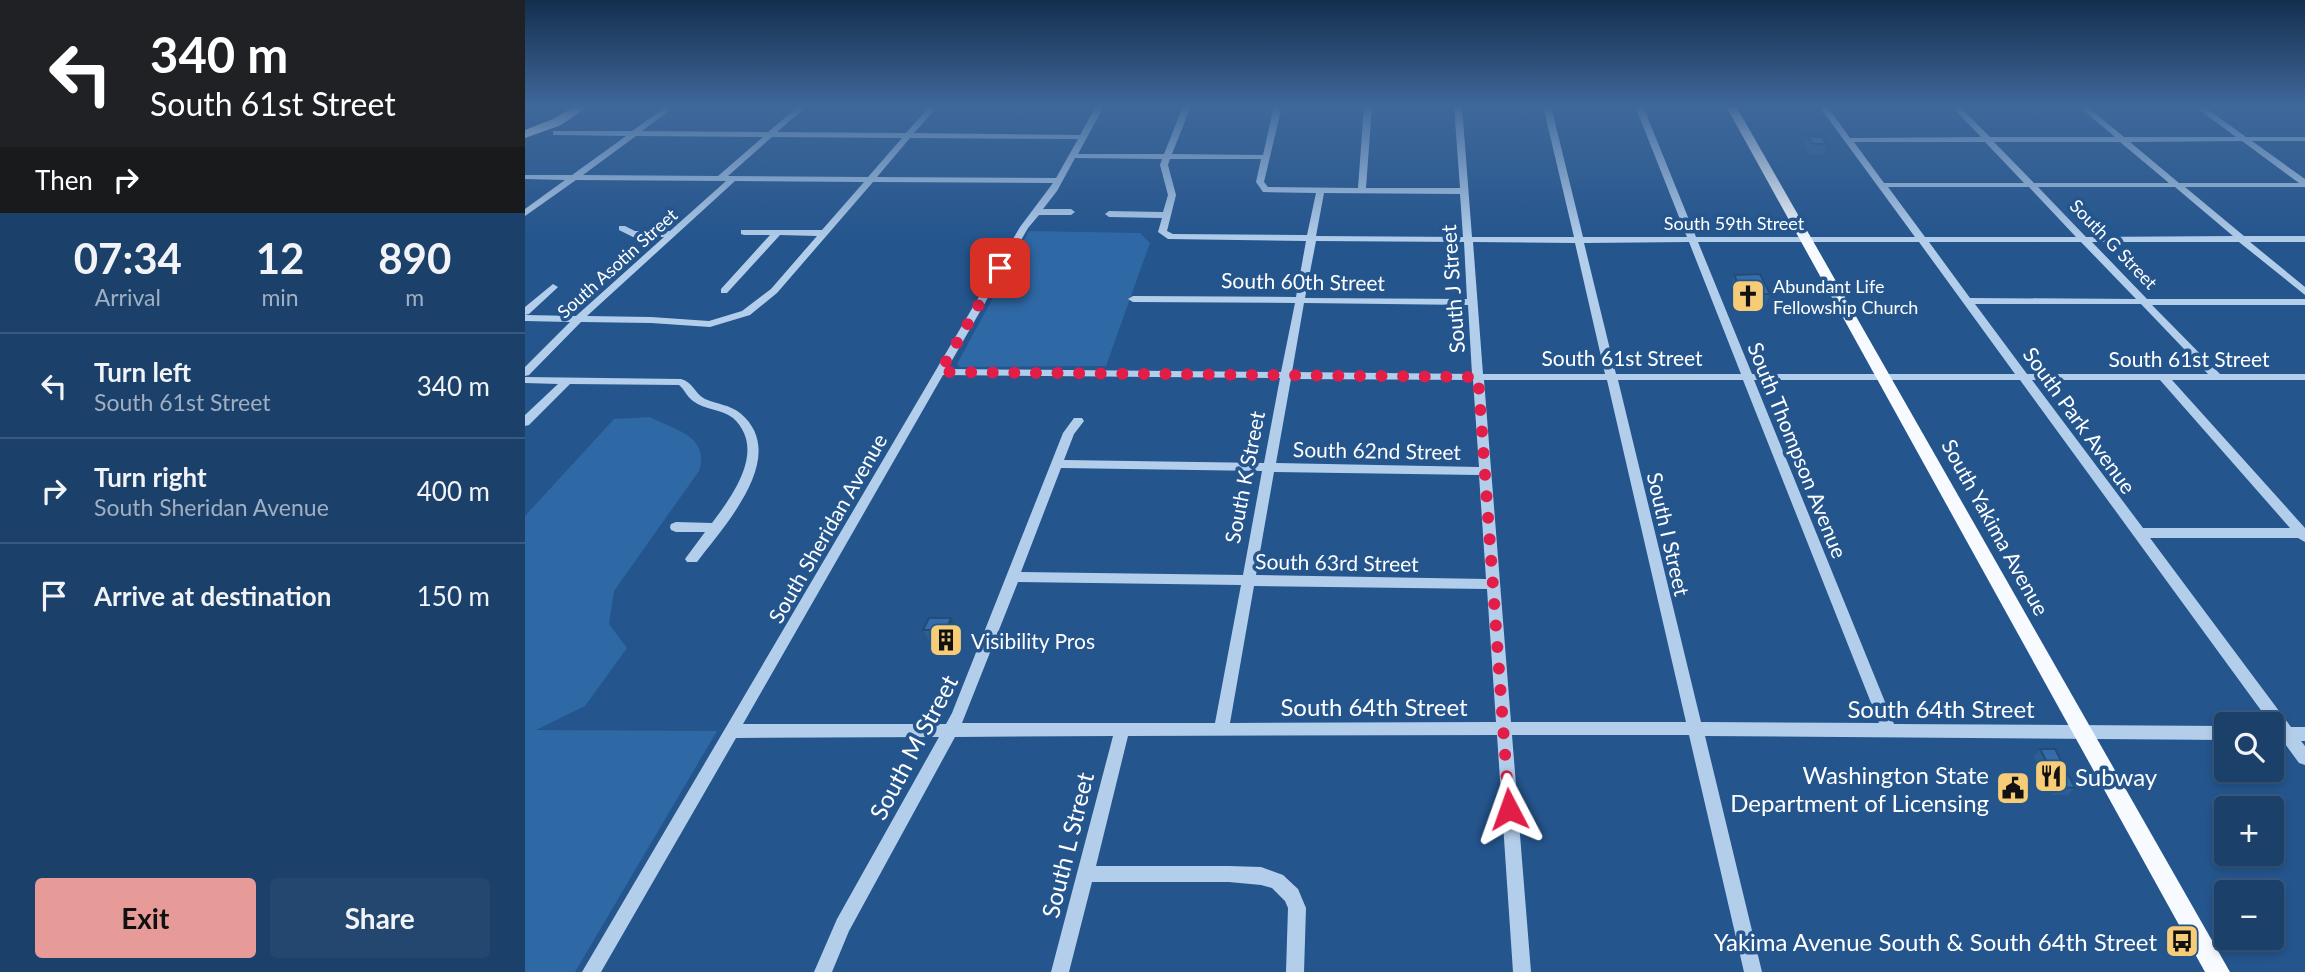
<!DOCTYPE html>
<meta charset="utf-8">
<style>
body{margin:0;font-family:Lato,sans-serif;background:#244770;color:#f1f3f6;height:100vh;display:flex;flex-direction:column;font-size:26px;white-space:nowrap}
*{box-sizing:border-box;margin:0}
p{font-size:23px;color:#a0afc1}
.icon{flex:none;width:38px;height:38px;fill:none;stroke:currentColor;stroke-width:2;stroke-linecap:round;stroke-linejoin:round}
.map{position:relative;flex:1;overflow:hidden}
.details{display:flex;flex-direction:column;background:#1b406a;width:525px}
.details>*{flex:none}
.hud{background:#202124;color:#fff;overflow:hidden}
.tools{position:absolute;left:1689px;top:712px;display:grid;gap:14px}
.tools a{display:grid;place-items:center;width:70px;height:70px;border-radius:7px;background:#1b406a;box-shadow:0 4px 10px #0003,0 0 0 2px #39597e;font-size:35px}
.pin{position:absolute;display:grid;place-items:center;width:60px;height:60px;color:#fff;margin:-30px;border-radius:14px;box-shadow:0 4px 10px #0006}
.me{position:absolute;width:77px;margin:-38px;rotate:356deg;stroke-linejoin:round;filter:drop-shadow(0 0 5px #0008)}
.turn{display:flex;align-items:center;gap:24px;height:147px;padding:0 35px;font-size:32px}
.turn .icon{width:91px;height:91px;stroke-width:2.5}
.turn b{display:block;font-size:49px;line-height:60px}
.then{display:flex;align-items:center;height:66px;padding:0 35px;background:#0003;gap:14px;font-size:26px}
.eta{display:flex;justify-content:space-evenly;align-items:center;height:119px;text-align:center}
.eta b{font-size:42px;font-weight:700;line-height:49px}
.primary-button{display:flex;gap:14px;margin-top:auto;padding:14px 35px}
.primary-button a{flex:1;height:80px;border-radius:7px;background:#e69b98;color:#111;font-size:28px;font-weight:700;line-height:80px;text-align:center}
.primary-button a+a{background:#244770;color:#f1f3f6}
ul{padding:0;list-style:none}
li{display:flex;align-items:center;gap:21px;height:105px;padding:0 35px;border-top:2px solid #39597e}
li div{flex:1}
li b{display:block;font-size:26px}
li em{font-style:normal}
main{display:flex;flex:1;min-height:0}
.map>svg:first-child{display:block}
.green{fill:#2e68a5}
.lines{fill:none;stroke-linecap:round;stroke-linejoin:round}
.minor{fill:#b3ceeb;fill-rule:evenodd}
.major{fill:#f7fafe;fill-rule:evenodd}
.highway{fill:#fff;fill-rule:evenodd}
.wall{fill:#2d5e92}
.shaded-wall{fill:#244c77}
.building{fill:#346daa;stroke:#244c77;stroke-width:2}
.route{stroke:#e11d48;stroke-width:12;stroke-dasharray:0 21.6}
.labels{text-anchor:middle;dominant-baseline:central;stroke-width:7;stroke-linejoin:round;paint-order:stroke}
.far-street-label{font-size:18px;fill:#fff;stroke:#24558d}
.far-poi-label{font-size:18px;fill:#fff;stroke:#24558d;text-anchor:start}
.street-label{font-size:21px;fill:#fff;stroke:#24558d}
.poi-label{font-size:21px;fill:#fff;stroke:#24558d;text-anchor:start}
.near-street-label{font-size:24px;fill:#fff;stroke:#24558d}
.near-poi-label{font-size:24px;fill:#fff;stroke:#24558d;text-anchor:end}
</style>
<main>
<section class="details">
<div class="hud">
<div class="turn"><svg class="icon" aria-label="left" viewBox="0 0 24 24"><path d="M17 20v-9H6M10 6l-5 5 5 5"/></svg><div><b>340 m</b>South 61st Street</div></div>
<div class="then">Then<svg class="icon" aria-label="right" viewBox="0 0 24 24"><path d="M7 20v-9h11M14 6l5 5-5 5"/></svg></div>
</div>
<div class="eta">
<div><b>07:34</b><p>Arrival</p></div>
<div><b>12</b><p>min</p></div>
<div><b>890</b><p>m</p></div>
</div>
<ul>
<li><svg class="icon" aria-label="left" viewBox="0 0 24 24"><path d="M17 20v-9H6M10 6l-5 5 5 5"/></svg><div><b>Turn left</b><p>South 61st Street</p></div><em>340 m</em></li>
<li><svg class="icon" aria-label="right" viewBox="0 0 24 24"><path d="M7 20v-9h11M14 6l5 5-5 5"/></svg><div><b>Turn right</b><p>South Sheridan Avenue</p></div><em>400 m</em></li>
<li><svg class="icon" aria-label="arrive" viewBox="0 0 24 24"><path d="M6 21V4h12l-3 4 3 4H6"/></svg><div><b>Arrive at destination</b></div><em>150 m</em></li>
</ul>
<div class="primary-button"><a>Exit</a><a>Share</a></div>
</section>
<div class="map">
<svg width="1780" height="972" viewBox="0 0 1780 972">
<rect width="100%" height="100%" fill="#24558d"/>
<path class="green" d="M504 231 615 233 625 243 581 366 435 367 432 364Z
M125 417C150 430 185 436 174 471L89 591 84 624 102 648 60 706 11 730 192 731 50 972H0V516L89 419Z"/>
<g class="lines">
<path class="minor" d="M142 106H151L117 131 243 132 274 106H282L252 132 381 133 405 106H413L389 133 555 135 571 106H579L553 154H639L658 106H666L647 154 738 155 749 106H757L739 182 743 187 833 188 839 106H847L841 188H935L929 106H937L947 237H1049L1018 106H1026L1058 237H1162L1110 106H1118L1171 237H1390L1294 106H1302L1325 138 1456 137 1426 106H1434L1465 137H1590L1553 106H1561L1599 137H1711L1669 106H1678L1721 137H1780V141H1727L1780 179V187H1660L1719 236H1780V242H1725L1780 287V295L1714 242H1567L1622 299H1780V305H1627L1695 374H1780V380H1647L1780 528V542L1773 538H1625L1766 727H1780V741H1776L1780 746V765L1774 763 1758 741H1746V727H1748L1746 724 1495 380H1229L1369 724 1701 726V740L1180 736 1237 972H1219L1164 735H987L1006 972H988L972 735 603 736 571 866H704L736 867 758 875 773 889 781 908 779 972H761L763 908 760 901 747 888 736 885 704 882H567L544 972H526L588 736 430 737 324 931 307 972H289L312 919 414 737 211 738 76 972H57L495 227 528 183 348 182 252 293 225 315 185 327 126 323 56 322 4 375 0 376V367L45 322 0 321V307L28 284 33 287 31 289 4 314 0 315 51 316 139 237H108L94 230V226H100L110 231H145L201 181 51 180 0 216V209L40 180 0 179V175H47L101 136 31 135H28V131H107ZM111 136 238 137 193 176 58 175ZM247 137 377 138 343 177 203 176ZM385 138 553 139 531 178 352 177ZM1717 141 1774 183H1654L1605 142ZM1329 142H1460L1499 183H1359ZM1469 142H1595L1644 183H1509ZM550 158 637 159 635 165 643 195 638 212 584 211 580 214 584 217 637 218 633 232 643 239 781 241 771 297 608 296 603 299 608 302 770 303 756 372 422 369 503 228 514 215H546L550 212 546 209H518L532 191ZM645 159H736L731 182 738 192 791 193 782 235 648 234 642 231 651 195 643 165ZM210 181 339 182 297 230H216V234L219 235H245L196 289V293H202L255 235 292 236 246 289 217 311 184 321 126 317 62 316ZM1363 187H1504L1551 237H1400ZM1513 187H1650L1708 236 1561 237ZM799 193 935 194 938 237 791 236ZM791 241 939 242 942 299 780 298ZM948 242 1050 243 1080 374H958ZM1164 242 1216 374H1091L1059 243ZM1173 242H1394L1490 374H1227ZM1404 242H1556L1611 299 1445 298ZM779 303 943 305 947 374 767 372ZM1450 304H1616L1683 374H1502ZM418 375 755 378 739 463 539 460 549 434 559 421 557 418H549L538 433 427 713 421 724H218ZM766 379 948 380 954 467 751 463ZM959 380H1082L1161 722H986ZM1093 380H1218L1354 723 1176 722ZM1507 380H1635L1765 528H1618ZM536 468 737 471 718 575 496 572ZM749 472 954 475 961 579 731 575ZM493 582 716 585 690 723H437ZM729 586 962 589 971 722 705 723Z
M0 377 156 379C168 382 170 394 180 399 192 404 205 405 215 413 266 455 199 526 172 562H162L160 559 180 532H151L146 530 145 527 146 524 151 522 187 523C208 495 242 449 208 418 196 409 180 410 168 401 162 397 160 390 154 385L45 384 4 425 0 426V415L33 384 0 383Z"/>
<path class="major" d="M1201 106H1211L1705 972H1680Z"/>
<path class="highway" d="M50 106H64L36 125 0 138V130L28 119Z"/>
</g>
<path class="wall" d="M1282 136 1302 144 1299 154H1285L1279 146Z
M1209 275 1245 294 1241 305H1231L1230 308H1215L1206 286Z
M404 618 434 634 429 646H407L398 630Z
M1515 749 1550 788 1543 795H1528L1509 756Z"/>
<path class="shaded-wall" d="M426 618 434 634 429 646 421 630Z"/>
<path class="building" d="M1282 136 1297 137 1302 144H1288Z
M1235 274 1245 294H1234L1233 297H1219L1209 275Z
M404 618H426L421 630H398Z
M1515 749H1530L1550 788 1535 787Z"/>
<linearGradient id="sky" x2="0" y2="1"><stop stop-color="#142f4e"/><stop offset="0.44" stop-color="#3f689a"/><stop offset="1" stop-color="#3f689a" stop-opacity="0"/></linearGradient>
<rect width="1780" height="242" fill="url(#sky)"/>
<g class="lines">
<path class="route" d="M475 268 415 372 953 377 984 809"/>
</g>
<defs>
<g id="church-square" transform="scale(1.75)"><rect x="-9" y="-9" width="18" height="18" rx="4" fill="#f6cd76" stroke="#24558d"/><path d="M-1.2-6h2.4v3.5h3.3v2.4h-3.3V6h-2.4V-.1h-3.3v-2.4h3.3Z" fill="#111"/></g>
<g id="building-square" transform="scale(1.75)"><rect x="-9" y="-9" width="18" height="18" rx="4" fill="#f6cd76" stroke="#24558d"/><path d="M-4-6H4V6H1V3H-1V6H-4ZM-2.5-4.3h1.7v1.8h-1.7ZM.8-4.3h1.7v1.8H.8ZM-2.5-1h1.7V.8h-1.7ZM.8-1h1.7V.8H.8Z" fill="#111"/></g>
<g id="restaurant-square" transform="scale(1.75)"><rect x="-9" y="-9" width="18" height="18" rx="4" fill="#f6cd76" stroke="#24558d"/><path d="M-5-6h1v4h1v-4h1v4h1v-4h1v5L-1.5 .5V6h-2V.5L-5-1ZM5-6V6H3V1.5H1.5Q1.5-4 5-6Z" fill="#111"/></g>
<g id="civic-square" transform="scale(1.75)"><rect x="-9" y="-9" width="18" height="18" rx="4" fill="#f6cd76" stroke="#24558d"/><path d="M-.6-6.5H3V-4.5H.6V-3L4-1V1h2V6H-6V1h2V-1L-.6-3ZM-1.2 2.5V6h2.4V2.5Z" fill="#111"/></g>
<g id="bus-square" transform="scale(1.75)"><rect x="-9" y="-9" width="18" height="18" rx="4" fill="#f6cd76" stroke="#24558d"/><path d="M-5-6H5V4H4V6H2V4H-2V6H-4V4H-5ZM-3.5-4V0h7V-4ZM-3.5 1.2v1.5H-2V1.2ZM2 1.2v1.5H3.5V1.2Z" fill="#111"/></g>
</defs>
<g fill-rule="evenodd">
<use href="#church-square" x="1223" y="296"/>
<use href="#building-square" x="421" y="640"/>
<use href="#restaurant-square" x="1526" y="776"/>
<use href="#civic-square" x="1488" y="788"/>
<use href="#bus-square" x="1657" y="941"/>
</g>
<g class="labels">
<g class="far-street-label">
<text x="1209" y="223">South 59th Street</text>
<text transform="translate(1589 244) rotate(46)">South G Street</text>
<text transform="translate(92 263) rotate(-42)">South Asotin Street</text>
</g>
<g class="far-poi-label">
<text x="1248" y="286">Abundant Life<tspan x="1248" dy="21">Fellowship Church</tspan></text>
</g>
<g class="street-label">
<text transform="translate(778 281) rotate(1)">South 60th Street</text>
<text transform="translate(927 289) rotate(-94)">South J Street</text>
<text x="1097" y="357">South 61st Street</text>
<text x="1664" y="358">South 61st Street</text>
<text transform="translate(1555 420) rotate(54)">South Park Avenue</text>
<text transform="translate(852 450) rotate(1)">South 62nd Street</text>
<text transform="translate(1273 450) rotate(68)">South Thompson Avenue</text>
<text transform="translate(719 477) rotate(-79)">South K Street</text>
<text transform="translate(1471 527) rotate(61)">South Yakima Avenue</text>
<text transform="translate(302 528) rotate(-60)">South Sheridan Avenue</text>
<text transform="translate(1144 534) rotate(77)">South I Street</text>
<text transform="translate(812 562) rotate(1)">South 63rd Street</text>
</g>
<g class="poi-label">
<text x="446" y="640">Visibility Pros</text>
</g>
<g class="near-street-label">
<text x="849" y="706">South 64th Street</text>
<text x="1416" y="708">South 64th Street</text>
<text transform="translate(388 747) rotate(-62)">South M Street</text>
<text transform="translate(542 845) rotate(-76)">South L Street</text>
</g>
<g class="near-poi-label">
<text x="1464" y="774">Washington State<tspan x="1464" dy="28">Department of Licensing</tspan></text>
<text x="1550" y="776" text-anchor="start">Subway</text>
<text x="1632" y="941">Yakima Avenue South &amp; South 64th Street</text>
</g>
</g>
</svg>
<div class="tools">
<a><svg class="icon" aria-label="search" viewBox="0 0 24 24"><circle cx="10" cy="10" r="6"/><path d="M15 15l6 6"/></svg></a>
<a>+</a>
<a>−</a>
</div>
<div class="pin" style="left:475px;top:268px;background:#d93025"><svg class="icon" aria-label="arrive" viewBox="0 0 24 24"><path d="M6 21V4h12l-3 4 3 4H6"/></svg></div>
<svg class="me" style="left:984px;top:809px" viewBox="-20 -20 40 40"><path d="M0-17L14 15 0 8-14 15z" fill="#e11d48" stroke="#fff" stroke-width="4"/></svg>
</div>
</main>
